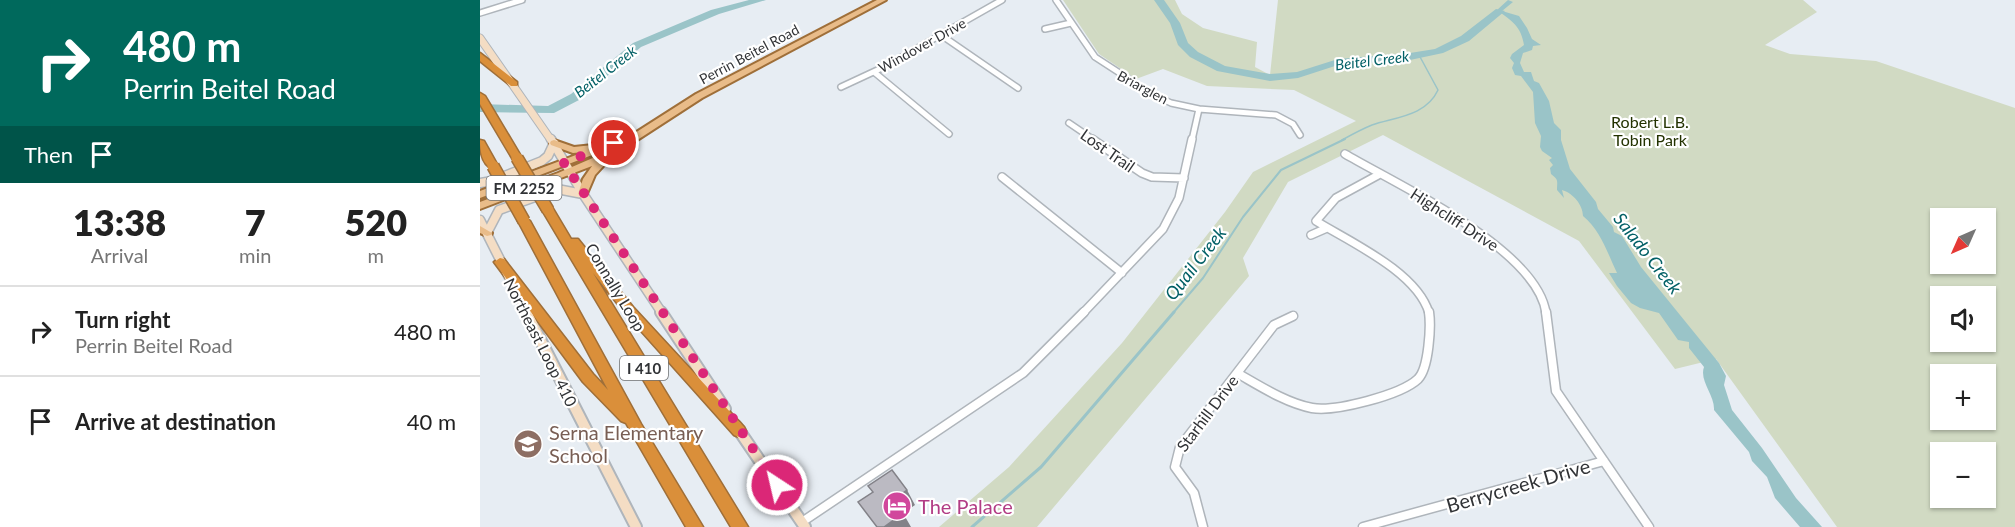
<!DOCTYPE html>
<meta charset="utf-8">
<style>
body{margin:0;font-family:Lato,sans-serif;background:#f2f2f2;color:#222;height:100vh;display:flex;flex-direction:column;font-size:22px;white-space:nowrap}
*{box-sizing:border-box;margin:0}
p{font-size:20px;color:#767676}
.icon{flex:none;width:33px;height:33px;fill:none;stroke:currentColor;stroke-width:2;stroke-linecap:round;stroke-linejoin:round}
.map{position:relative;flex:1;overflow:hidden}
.sheet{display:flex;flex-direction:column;background:#fff;width:480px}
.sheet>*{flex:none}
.guide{background:#00695c;color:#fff;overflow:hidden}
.needle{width:39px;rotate:225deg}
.fabs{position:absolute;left:1450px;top:208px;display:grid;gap:12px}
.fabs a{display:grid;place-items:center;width:66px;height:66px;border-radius:0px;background:#fff;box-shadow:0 2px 4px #0004;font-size:30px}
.pin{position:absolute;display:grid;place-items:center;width:51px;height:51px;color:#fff;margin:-26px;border:3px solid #fff;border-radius:50%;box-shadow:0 2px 6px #0007}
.me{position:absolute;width:66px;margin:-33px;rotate:325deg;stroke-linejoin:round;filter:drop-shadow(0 0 4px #0008)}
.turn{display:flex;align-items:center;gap:21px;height:126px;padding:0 24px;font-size:27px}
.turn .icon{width:78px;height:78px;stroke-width:2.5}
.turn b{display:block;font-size:42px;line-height:51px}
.then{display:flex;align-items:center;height:57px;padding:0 24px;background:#0003;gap:12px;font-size:22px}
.eta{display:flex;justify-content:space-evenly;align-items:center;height:102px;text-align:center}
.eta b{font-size:36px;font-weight:800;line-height:42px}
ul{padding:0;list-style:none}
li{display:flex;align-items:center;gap:18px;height:90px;padding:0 24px;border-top:2px solid #e0e0e0}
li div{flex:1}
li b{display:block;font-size:22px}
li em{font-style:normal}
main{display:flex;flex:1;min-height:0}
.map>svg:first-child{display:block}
.green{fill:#d1dac3;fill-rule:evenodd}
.water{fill:#9ac4c8}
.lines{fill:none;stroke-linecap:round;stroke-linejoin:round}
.stream-far2{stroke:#9ac4c8;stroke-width:1.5}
.stream-far1{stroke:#9ac4c8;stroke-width:2}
.stream{stroke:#9ac4c8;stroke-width:3}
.river{fill:#9ac4c8;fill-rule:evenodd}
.street-far2-casing{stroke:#afb5bb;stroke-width:8}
.street-far1-casing{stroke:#afb5bb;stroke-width:10}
.street-casing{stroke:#afb5bb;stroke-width:11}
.secondary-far2-casing{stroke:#afb5bb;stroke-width:9}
.secondary-far1-casing{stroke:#afb5bb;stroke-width:11}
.secondary-casing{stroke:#afb5bb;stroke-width:14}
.primary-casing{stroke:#9f6f39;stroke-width:4}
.highway-casing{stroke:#9f6f39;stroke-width:3}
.street-far2{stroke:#fff;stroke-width:5}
.street-far1{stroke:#fff;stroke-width:7}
.street{stroke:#fff;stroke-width:8}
.secondary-far2{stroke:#f4ddc4;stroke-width:7}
.secondary-far1{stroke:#f4ddc4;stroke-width:8}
.secondary{stroke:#f4ddc4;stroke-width:10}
.primary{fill:#e9bc89;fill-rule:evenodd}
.highway{fill:#da8f3a;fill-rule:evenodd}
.highway-bridge-casing{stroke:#9f6f39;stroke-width:14;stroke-linecap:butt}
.highway-bridge{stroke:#da8f3a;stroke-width:11}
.shaded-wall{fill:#838288}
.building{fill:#bbbac2;stroke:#838288;stroke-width:1.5}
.route{stroke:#db2777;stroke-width:10;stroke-dasharray:0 18}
.labels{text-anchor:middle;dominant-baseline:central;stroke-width:4.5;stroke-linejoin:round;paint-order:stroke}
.far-street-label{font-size:14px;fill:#313336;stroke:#fff}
.far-water-label{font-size:15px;font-style:italic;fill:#026066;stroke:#fff}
.shield{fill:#fff;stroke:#6f7072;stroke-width:1.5}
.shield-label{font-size:15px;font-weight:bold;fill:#313336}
.park-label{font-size:16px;fill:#233200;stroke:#fff}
.street-label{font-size:16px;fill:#313336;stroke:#fff}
.water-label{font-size:18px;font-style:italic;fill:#026066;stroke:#fff}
.near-education-label{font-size:20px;fill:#785e54;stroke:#fff;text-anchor:start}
.near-street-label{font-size:20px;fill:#313336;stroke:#fff}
.near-hotel-label{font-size:20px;fill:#b23c85;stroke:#fff;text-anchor:start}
</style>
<main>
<section class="sheet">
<div class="guide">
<div class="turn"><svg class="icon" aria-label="right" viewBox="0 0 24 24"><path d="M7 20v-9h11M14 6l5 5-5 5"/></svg><div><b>480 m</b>Perrin Beitel Road</div></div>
<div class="then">Then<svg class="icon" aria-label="arrive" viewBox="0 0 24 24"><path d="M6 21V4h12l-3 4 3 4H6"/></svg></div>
</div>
<div class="eta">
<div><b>13:38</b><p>Arrival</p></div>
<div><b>7</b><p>min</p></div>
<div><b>520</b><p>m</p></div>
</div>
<ul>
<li><svg class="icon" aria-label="right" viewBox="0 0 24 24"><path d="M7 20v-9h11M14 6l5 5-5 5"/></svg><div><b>Turn right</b><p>Perrin Beitel Road</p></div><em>480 m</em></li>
<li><svg class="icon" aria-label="arrive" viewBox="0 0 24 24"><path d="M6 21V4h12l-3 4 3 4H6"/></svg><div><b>Arrive at destination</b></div><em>40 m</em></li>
</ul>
</section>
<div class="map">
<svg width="1535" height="527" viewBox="0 0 1535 527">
<rect width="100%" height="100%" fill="#e7edf3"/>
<path class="green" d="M583 0H695L702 14 723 28 777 42 775 67 790 75 798 0H1323L1337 12 1285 45 1310 54 1396 61 1535 108V527H1357L1236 359 1195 369 1099 241 903 135 808 182 763 258 769 276 557 527H459L529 467 642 343 745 212 773 172 876 121 814 90 727 86 683 69 656 79 619 54ZM1461 219H1506V264H1461ZM1461 297H1506V342H1461ZM1461 375H1506V420H1461ZM1461 453H1506V498H1461Z"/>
<path class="water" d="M1028 0 1033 2 1022 11 1039 16 1047 28 1052 39 1061 45 1053 46 1052 50 1043 53 1040 63 1044 72H1051L1054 81 1059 83 1069 101 1074 123 1081 130V140L1090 169 1116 202 1118 209 1133 227 1134 232 1142 236 1161 267 1239 363 1246 376 1244 385 1252 410 1282 448 1316 498 1342 527H1320L1295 498 1287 477 1272 461 1269 452 1234 410C1235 395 1219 381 1224 367L1209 348V342L1198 340 1179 313 1160 308 1151 303 1137 286 1129 273H1137C1127 252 1121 231 1103 216 1103 205 1093 193 1082 190L1084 198 1077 190C1077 181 1079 180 1071 174L1070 168 1073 165 1069 160 1072 158 1062 151 1060 147 1061 136 1055 123 1053 92 1041 76 1035 75 1032 68 1034 63 1030 58 1032 54 1044 45C1041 26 1032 21 1017 10Z"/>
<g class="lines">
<path class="stream-far2" d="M862 140C871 135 882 129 892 125 916 117 946 116 958 90L939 55"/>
<path class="stream-far1" d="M693 313 723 278 763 217 801 170 865 139"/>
<path class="stream" d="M492 527 561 467 694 312"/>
<path class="river" d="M269 0H286L239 14 161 47 99 100 74 113 0 112V104L68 106 91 94 153 43 231 10Z
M674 0H684L700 23 708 43 718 52 745 66 790 74 817 72 858 59 930 53 955 49 981 36 1016 9 1025 11 989 41 963 53 930 60 858 65 818 78 790 81 737 71 710 57 698 45 690 23Z"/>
<g class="street-far2-casing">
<path id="street-far2" d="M576 0 615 57 672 94 691 103 719 109 796 115 813 124 820 135
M0 13 42 0
M565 29 591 23
M461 35 538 88
M394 72 469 134
M361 87 404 67 522 0
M589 123 614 140
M712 140 719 109"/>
</g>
<g class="street-far1-casing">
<path id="street-far1" d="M612 139 662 173 672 177 704 178
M865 154C918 185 1057 249 1066 313
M900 174 856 198 836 221C870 242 937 272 949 313
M522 177 642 273
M831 235 847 228
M603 313 683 229 699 198 712 139"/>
</g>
<g class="street-casing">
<path id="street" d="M1066 312 1076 391 1169 527
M757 373C780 386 806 403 832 408 855 412 921 395 938 379 949 368 951 326 949 312
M322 522 543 373 604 312
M723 527 714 493 695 467 700 447 794 325 813 316
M883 527 1124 461"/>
</g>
<g class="secondary-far2-casing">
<path id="secondary-far2" d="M0 38 71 140"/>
</g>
<g class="secondary-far1-casing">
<path id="secondary-far1" d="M71 139 103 194 182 313
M0 183 12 181 62 161 68 156 74 143
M0 220 47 313
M7 233 19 210 77 189 103 194"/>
</g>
<g class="secondary-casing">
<path id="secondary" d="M46 312 156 527
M181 312 245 409
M256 426 325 527"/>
</g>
<g class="primary-casing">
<path id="primary" d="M397 0H406L222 98 128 159 127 162 115 175 106 196 103 197 98 194 103 179 112 166 0 209V202L78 173 122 154 216 94Z
M74 140 94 147 113 145 117 147 130 142 135 145 133 147 0 198V191L104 152 93 153 71 145 70 143 71 141Z
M0 226 12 233 11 235 7 236 0 233Z"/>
</g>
<g class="highway-casing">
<path id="highway" d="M0 53 37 82V86H31L0 61Z
M0 93 5 96 42 158 41 160H33L32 158 0 104Z
M0 140 4 141 18 166 17 168 13 169C2 165 0 151 0 140Z
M68 206 72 207 91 239H98L153 307 264 427 266 431 264 435 259 437 254 435 145 313 113 273 268 527H251L62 210Z
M44 217 50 221 161 424 223 527H206L146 423 141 421 103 382 14 262 20 258 24 259 113 374 128 390 38 221Z"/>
</g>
<use href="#street-far2" class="street-far2"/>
<use href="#street-far1" class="street-far1"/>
<use href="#street" class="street"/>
<use href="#secondary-far2" class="secondary-far2"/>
<use href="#secondary-far1" class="secondary-far1"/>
<use href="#secondary" class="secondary"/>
<use href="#primary" class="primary"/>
<use href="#highway" class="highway"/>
<g class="highway-bridge-casing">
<path id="highway-bridge" d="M37 158 68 210
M13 166 44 221"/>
</g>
<use href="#highway-bridge" class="highway-bridge"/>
</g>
<path class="shaded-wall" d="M427 490 435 505 422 514 413 500Z
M423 513 431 527H404Z"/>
<path class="building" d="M412 470 427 490 413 500 423 513 404 527H397L378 502 393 492 388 486Z"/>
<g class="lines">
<path class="route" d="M134 143 84 163 297 485"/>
</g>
<defs>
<g id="school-disc" transform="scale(1.5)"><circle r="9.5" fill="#8d6e63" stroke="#fff"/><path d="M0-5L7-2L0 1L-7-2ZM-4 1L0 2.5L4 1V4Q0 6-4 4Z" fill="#fff"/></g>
<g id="hotel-disc" transform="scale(1.5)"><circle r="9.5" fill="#d1479c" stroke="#fff"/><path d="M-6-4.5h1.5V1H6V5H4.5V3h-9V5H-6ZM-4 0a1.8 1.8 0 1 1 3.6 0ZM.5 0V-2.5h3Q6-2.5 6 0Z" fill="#fff"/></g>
</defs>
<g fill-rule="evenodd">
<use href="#school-disc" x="48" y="444"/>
<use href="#hotel-disc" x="417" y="506"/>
</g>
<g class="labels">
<g class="far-street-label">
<text transform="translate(442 45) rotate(-29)">Windover Drive</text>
<text transform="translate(269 54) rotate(-28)">Perrin Beitel Road</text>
<text transform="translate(663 87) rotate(28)">Briarglen</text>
</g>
<g class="far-water-label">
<text transform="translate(892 60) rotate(-7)">Beitel Creek</text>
<text transform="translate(125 71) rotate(-38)">Beitel Creek</text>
</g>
<g class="shield">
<rect x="6.5" y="176" width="75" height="24" rx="4.5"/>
<rect x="140" y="356" width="48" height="24" rx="4.5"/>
</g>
<g class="shield-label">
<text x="44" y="188">FM 2252</text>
<text x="164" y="368">I 410</text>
</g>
<g class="park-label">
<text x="1170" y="121">Robert L.B.<tspan x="1170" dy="18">Tobin Park</tspan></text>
</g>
<g class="street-label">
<text transform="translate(628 150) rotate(35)">Lost Trail</text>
<text transform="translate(975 219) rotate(33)">Highcliff Drive</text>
<text transform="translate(136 287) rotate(59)">Connally Loop</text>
<text transform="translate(61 342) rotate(63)">Northeast Loop 410</text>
<text transform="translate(727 413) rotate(-53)">Starhill Drive</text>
</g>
<g class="water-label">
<text transform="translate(1168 253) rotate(52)">Salado Creek</text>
<text transform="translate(715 263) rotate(-52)">Quail Creek</text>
</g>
<g class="near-education-label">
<text x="69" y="432">Serna Elementary<tspan x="69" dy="23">School</tspan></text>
</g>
<g class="near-street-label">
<text transform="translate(1038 485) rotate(-16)">Berrycreek Drive</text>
</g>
<g class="near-hotel-label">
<text x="438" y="506">The Palace</text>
</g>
</g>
</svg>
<div class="fabs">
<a><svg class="needle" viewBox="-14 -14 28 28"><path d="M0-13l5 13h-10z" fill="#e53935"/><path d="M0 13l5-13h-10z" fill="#767676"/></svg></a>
<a><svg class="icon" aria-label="sound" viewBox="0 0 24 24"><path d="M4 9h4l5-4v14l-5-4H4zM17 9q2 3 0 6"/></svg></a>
<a>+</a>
<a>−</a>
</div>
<div class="pin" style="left:134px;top:143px;background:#d93025"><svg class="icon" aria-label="arrive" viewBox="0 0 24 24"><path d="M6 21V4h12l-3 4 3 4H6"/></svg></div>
<svg class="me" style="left:297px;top:485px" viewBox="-20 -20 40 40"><circle r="17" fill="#db2777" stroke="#fff" stroke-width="3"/><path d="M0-11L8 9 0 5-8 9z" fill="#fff"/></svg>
</div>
</main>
